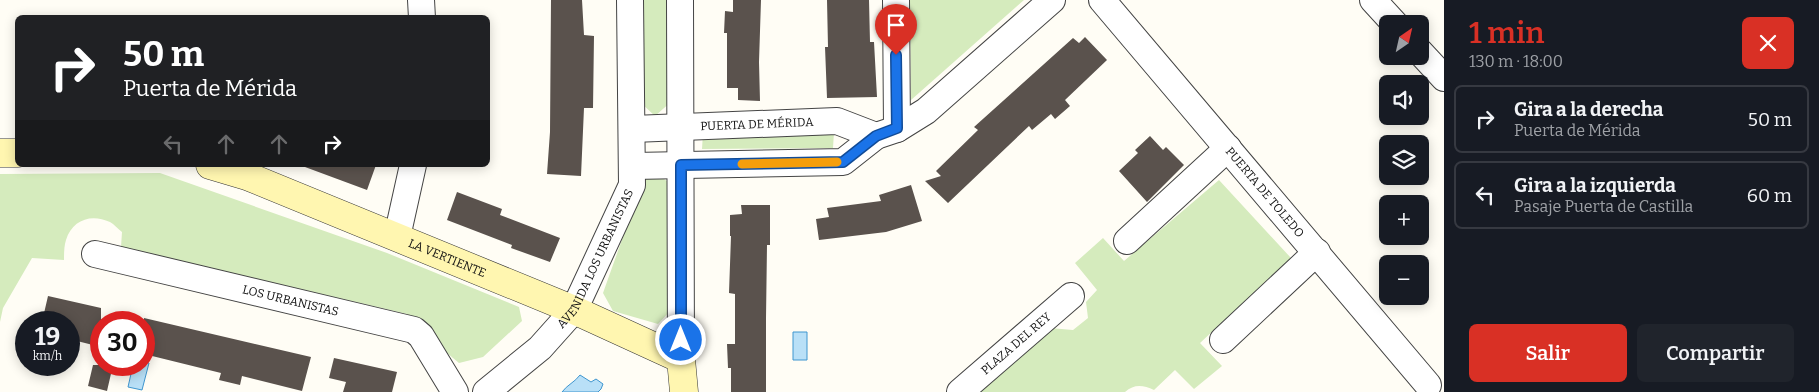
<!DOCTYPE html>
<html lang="es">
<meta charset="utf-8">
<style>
body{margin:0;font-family:Bitter,serif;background:#20242c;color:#f1f3f6;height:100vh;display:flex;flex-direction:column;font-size:19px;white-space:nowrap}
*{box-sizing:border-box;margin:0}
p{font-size:16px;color:#9ea1a6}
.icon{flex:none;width:28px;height:28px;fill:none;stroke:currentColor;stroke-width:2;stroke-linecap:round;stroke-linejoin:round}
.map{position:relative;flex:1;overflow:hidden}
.details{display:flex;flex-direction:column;background:#171b24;width:375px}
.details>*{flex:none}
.guide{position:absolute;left:15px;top:15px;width:475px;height:152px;border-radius:8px;box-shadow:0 2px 12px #0003;background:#202124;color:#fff;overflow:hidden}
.needle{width:32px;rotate:34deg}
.fabs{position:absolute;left:1379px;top:15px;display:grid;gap:10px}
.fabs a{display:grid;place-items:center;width:50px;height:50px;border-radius:8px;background:#171b24;box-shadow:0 2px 12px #0003;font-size:25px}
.speed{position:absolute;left:15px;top:311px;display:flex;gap:10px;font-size:25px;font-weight:700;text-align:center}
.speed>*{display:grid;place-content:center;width:65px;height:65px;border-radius:50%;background:#171b24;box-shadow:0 2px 12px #0003;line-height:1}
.speed small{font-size:12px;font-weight:400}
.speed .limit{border:8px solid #d22;background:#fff;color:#111}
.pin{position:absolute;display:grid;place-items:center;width:42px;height:42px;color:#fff;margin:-51px -21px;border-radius:50% 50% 50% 0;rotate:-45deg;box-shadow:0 0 5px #0007}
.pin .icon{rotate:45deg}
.me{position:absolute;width:55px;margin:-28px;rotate:0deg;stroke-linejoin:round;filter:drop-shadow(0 0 4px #0008)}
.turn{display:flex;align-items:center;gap:18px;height:105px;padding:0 25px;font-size:22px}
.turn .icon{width:65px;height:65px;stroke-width:2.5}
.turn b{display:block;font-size:35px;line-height:42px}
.lanes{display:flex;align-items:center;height:48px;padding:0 25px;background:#0003;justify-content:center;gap:25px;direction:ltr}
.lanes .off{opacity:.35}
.round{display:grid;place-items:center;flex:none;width:52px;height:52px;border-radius:8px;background:#20242c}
.overview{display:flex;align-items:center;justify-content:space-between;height:85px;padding:0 25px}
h1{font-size:30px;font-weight:600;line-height:38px;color:#d93025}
.primary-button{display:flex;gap:10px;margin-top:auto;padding:10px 25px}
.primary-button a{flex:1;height:58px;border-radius:8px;background:#d93025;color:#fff;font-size:20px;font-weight:600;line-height:58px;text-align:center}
.primary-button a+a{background:#20242c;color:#f1f3f6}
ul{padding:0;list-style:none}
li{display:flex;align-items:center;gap:15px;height:68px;margin:0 10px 8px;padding:0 15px;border:2px solid #363941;border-radius:8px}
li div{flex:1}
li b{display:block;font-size:19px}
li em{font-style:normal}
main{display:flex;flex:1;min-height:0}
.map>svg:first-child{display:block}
.green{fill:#d5ebbd}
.water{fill:#b9e0f7;stroke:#3f96cf}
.building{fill:#5a524d}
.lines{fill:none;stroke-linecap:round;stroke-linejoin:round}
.street-casing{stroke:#444;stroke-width:28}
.secondary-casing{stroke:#333;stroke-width:29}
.street{stroke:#fff;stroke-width:26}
.secondary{stroke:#fff6b0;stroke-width:28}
.route-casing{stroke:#114b97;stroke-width:12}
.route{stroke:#1a73e8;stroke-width:9}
.slow{stroke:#f59e0b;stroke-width:9}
.labels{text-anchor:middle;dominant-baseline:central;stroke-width:5;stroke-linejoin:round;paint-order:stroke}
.street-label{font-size:12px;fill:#111;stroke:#fff}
</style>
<main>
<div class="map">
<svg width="1444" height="392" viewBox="0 0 1444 392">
<rect width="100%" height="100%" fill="#fffdf5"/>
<path class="green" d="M639 0H669L672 101 655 116 640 102Z
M910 0H1024L911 100Z
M834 132 833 148 702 149 703 133Z
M160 173 387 253 519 307 522 321 483 357 459 363 441 348 407 314 121 247 122 232C118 229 114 224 110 222 91 213 72 220 66 240 64 246 64 254 64 260L32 258 3 308 0 322V174Z
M659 176 670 183 671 310 658 324 613 311 603 293 640 189 647 177Z
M1219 180 1291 258 1200 343 1222 366 1194 389 1175 370 1154 390C1143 385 1134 384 1125 392H976L1050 328 1073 330 1088 318 1086 302 1097 290 1075 263 1103 238 1124 261Z"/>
<path class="water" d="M793 332H807V360H793Z
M144 362 149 363 142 390 128 387 133 365H144Z
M580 375 591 382 596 379 603 384 601 389 598 392H562C567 385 575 382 580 375Z"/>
<path class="building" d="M551 0H582L584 35 594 36 593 108H584L581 176 547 174 550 132Z
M733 0H761L759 62 760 101 738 100V88H727V33H724L725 11 733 12Z
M827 0H869L870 42H874L877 97 827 98 825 47H828Z
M1085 37 1107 60 1065 100 1070 106 1055 119 1051 114 1032 130 1029 126 948 203 925 181 941 176 936 171 978 130 974 127 1073 38 1079 43Z
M1150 136 1163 150 1166 147 1184 165 1147 202 1119 171 1138 153 1135 150Z
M305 165H376L367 190 305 167Z
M911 185 922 221 886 232 819 240 816 219 829 217 827 208 881 201 879 195Z
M457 192 502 209 500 215 560 238 550 262 511 248 512 245 447 220Z
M741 205H770V245H767L766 318V392H731V368H728L727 344H735V294L729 293 731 236H730V215L742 214Z
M48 296 101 308V347L69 339V322H42Z
M144 318 311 357 302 391 242 376 240 385 219 380 221 373 144 354Z
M334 358 397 372 392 392H343L346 382 329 378Z
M93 365H113L107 391 88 386Z"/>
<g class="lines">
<g class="street-casing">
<g id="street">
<path d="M421 0 422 18"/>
<path d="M680 0 681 359"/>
<path d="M896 0 897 129"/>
<path id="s1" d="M1102 0 1428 385"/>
<path d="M1373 0 1395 24"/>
<path d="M1420 52 1444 78"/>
<path id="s2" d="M633 129 837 121 876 136"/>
<path d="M633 166 843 162 876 136 897 129 926 111 1052 0"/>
<path d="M397 237 413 165"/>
<path d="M1127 241 1228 148"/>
<path id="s3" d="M95 254 414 330 421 336 455 392"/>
<path d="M1223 340 1317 252"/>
<path id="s4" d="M486 392 540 348 574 310 632 185 630 0"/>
<path id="s5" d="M960 392 1071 296"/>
</g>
</g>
<g class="secondary-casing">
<g id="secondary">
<path d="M0 153H18"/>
<path id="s6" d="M210 165 247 176 574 310 681 359 684 392"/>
</g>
</g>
<use href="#street" class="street"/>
<use href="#secondary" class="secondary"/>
</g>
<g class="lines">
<g class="route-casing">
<path id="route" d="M681 340V165L843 162 876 136 897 128 896 55"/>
</g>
<use href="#route" class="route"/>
<path class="slow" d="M742 164 837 162"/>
</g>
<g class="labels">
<g class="street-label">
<text stroke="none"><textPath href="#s2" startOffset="124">PUERTA DE MÉRIDA</textPath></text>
<text stroke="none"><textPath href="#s1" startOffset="252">PUERTA DE TOLEDO</textPath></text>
<text stroke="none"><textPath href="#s4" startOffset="176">AVENIDA LOS URBANISTAS</textPath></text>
<text stroke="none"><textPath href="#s6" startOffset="255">LA VERTIENTE</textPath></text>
<text stroke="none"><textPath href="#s3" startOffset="201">LOS URBANISTAS</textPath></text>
<text stroke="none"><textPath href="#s5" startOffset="74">PLAZA DEL REY</textPath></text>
</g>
</g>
</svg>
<div class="fabs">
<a><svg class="needle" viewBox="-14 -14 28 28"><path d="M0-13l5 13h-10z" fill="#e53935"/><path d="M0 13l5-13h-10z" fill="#9ea1a6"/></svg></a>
<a><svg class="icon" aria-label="sound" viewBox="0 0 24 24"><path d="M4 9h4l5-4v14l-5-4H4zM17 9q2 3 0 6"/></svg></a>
<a><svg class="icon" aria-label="layers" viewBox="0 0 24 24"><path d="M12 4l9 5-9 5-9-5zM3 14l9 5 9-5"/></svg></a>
<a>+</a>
<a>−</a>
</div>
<div class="speed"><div>19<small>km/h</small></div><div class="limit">30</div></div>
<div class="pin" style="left:896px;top:55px;background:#d93025"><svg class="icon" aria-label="arrive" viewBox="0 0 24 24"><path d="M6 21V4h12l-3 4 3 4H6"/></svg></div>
<svg class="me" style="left:681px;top:340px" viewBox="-20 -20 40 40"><circle r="17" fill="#1a73e8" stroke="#fff" stroke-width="3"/><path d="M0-11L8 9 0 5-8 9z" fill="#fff"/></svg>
<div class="guide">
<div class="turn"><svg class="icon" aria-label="right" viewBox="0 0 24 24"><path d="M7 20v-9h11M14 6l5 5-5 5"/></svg><div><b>50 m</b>Puerta de Mérida</div></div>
<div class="lanes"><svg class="icon off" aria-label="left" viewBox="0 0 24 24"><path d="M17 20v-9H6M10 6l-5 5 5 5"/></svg><svg class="icon off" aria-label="ahead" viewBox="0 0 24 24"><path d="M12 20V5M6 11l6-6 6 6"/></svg><svg class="icon off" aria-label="ahead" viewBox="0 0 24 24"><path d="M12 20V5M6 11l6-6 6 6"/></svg><svg class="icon" aria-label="right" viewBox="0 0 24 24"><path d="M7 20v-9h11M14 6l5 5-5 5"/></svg></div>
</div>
</div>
<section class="details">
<div class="overview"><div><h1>1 min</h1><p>130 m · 18:00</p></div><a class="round" style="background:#d93025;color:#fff"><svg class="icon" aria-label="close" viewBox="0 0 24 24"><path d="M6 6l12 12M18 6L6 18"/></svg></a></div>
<ul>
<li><svg class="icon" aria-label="right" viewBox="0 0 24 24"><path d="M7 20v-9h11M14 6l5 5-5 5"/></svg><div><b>Gira a la derecha</b><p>Puerta de Mérida</p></div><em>50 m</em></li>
<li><svg class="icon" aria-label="left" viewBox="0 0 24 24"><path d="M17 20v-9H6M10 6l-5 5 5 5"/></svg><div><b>Gira a la izquierda</b><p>Pasaje Puerta de Castilla</p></div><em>60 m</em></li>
</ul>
<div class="primary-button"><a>Salir</a><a>Compartir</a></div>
</section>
</main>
